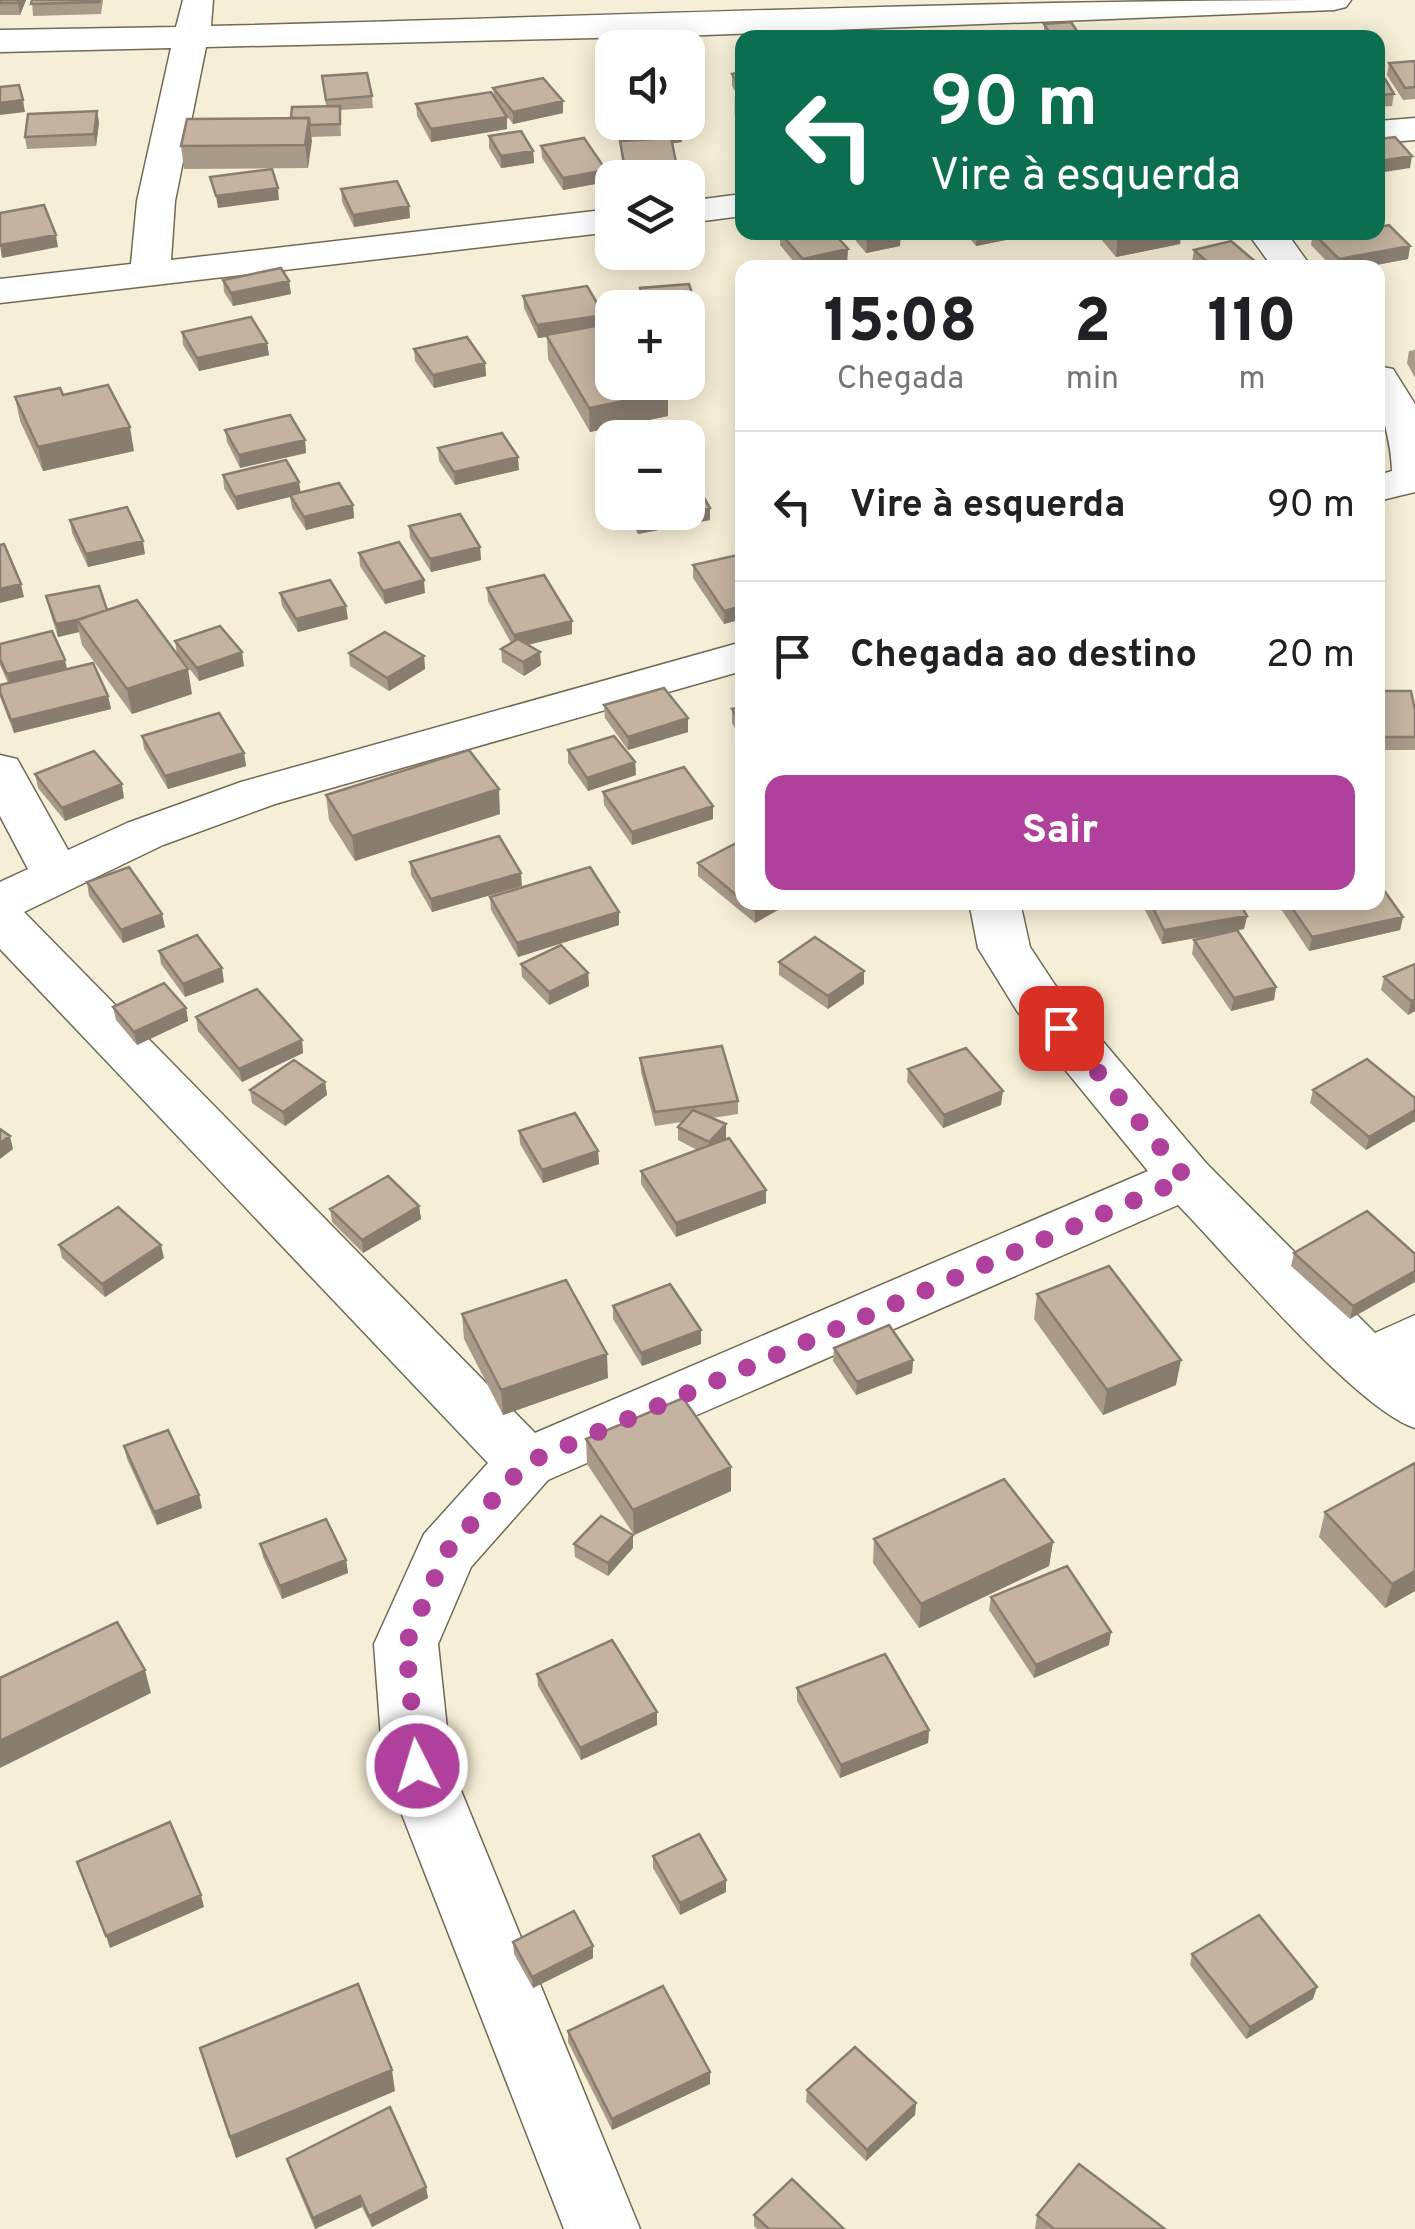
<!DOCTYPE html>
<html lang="pt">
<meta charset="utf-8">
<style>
body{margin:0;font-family:Overpass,sans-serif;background:#f2f2f2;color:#202124;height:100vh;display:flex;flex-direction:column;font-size:38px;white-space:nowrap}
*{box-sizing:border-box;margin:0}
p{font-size:32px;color:#757577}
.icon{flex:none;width:55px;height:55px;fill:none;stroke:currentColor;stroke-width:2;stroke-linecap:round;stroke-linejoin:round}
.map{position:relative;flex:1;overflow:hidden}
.details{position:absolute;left:735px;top:260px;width:650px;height:650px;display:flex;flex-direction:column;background:#fff;border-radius:20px;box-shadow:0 5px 25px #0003}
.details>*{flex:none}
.guide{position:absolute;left:735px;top:30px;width:650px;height:210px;border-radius:20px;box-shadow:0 5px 25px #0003;background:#0b6e4f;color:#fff;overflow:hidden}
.fabs{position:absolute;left:595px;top:30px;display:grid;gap:20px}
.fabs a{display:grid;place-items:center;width:110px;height:110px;border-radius:20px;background:#fff;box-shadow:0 5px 25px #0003;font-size:50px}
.pin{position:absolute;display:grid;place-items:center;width:85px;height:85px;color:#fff;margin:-42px;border-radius:20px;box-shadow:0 5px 15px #0006}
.me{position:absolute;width:110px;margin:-55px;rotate:355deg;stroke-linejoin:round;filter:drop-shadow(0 0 8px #0008)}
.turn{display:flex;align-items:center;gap:35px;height:210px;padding:0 30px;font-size:45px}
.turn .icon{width:130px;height:130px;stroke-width:2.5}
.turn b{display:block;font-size:70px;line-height:85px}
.eta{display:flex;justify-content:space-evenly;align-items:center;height:170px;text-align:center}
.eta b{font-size:60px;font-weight:800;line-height:70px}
.primary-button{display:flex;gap:20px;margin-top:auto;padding:20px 30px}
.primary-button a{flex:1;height:115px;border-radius:20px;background:#af409c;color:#fff;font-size:40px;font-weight:800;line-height:115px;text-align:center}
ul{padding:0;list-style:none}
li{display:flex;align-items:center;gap:30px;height:150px;padding:0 30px;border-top:2px solid #e0e0e0}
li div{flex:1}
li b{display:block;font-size:38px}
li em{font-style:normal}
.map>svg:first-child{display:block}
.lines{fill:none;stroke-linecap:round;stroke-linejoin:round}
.minor-casing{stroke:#706a54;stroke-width:3}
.minor{fill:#fff;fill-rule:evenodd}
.wall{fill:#a99a8a}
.shaded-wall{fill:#897d70}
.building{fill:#c4b3a0;stroke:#897d70;stroke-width:2.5}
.route{stroke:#af409c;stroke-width:18;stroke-dasharray:0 32.4}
</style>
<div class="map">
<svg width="1415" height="2229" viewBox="0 0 1415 2229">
<rect width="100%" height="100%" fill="#f6efd7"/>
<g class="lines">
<g class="minor-casing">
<path id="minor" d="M183 0H213L211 26C591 17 971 0 1351 0L1346 7 1334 10 680 36 206 47 175 201 171 260 612 209V232L0 303V279L131 264 137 201 171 48 0 52V30L176 27Z
M1415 118V140L1378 143V121Z
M742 194V216L688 223V201Z
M1247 232H1286L1312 268H1273Z
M1378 366 1393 369 1415 404V492L1378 501V475L1392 471C1391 429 1375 409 1378 366Z
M742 642V671L275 804 163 845 24 912 535 1433 1148 1171 1017 1011 978 948 969 902H1020L1030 947 1055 985 1206 1163 1375 1333 1415 1315V1428C1356 1409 1228 1256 1178 1205L548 1480 471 1567 438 1644 451 1766 640 2229H564L383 1766 374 1644 424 1534 488 1463 0 949V882L28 869 0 816V755L17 759 68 850 127 823 241 782Z"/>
</g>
<use href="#minor" class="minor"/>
</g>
<path class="wall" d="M0 0H26L20 15H0Z
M32 0H103L101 14 33 16Z
M1044 24 1079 38H1044Z
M1415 61V99L1403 100 1387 75 1389 63Z
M742 72V126H736V98H739L732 86V74Z
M322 76 372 96 373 108 340 110 341 136 311 137 308 168 184 169 181 146 291 118 326 106Z
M1378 80 1394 94 1392 106 1378 107Z
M493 88 563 101V113L513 124 503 111 507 129 431 142 417 116 416 104 494 96Z
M97 111 99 123 96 146 27 149 25 137Z
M626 122H678L682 142 673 143 676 162V174L624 177 620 141 633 140 626 129Z
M489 136 533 151 534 163 501 168 489 148Z
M541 146 606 182 563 190 542 158Z
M341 189 409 206 410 218 354 227 342 202Z
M1380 227 1410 246 1408 259 1360 268H1333L1311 245 1313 233Z
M856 232H900V246L866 253 856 241Z
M964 232H1031V235L976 246Z
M1095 232H1181L1180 244 1116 257Z
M780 233 848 249 847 262 820 268H799L780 245Z
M1194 250 1256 268H1198L1192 262Z
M223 280 289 281 291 294 233 306 224 292Z
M640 288 696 306V319L688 320V308H642Z
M523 296 604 315V324L668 416 590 432 548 359 547 337 538 338 524 308Z
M182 332 267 343 269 355 199 371 183 345Z
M414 349 485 363 486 376 434 388 415 361Z
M1415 350V378L1407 363 1409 351Z
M63 395 134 451 43 471 20 421 15 397Z
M225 430 305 440 306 453 240 468 227 442Z
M438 448 519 470 455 485 439 461Z
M223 475 353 505 354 518 306 530 292 508 290 497 237 510 224 488Z
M625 512H688L710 520 638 534Z
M70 520 145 554 88 567 72 533Z
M409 526 480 547 481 560 431 572 410 538Z
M359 553 425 593 385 604 360 566Z
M742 554V619L724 624 693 578V565Z
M487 588 572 634 528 645 541 665 524 676 502 662 501 649 511 643 488 601Z
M280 593 348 619 298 632 282 606Z
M46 596 107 610 177 654 175 641 244 666 199 681 178 654 192 694 132 714 82 645 79 632 58 637 49 609Z
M0 644 67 669 108 696 111 709 14 733 0 697V685L8 683 0 665Z
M349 653 424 656 425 669 389 691 350 666Z
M1378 691 1415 710V750H1378Z
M604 705 688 718V732L628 750 605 718Z
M742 707V741L732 723V709Z
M142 736 244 753 246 766 168 789 144 749Z
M568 750 635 762 636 775 588 791 568 763Z
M35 774 124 798 65 821 38 788Z
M603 792 713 819 632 845 604 805Z
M326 795 500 814 355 861 329 820Z
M742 840V902H792L755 923 698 876V863Z
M410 862 522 886 432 912 411 875Z
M87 882 165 927 123 943 89 896Z
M490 897 619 912V925L518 957 491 910Z
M1143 902H1239L1247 916 1244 929 1238 930 1276 987 1274 1000 1231 1011 1192 954 1194 940 1226 933 1162 944 1143 906Z
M1282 902H1378L1403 917 1400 930 1309 951 1281 909Z
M159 951 224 982 185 997 161 964Z
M779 962 864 984 828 1009 779 975Z
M521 964 588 973 589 986 549 1005 522 977Z
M1415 964V1011L1408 1015 1381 990 1384 977Z
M113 1007 186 1008 188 1021 137 1045 116 1020Z
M196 1017 302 1040 303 1053 242 1082 198 1031Z
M640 1058 738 1101V1114L712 1118 726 1124V1138L724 1140 766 1203 676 1237 641 1184V1171L697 1150 678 1140V1127L682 1122 655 1126 641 1072Z
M908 1069 1001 1105 943 1128 907 1082Z
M325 1082 327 1095 285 1126 252 1103 250 1090Z
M1313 1090 1415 1098V1121L1366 1150 1310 1103Z
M519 1131 598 1151 599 1164 543 1183 520 1144Z
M419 1206 421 1219 363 1253 332 1222 330 1209Z
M59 1245 164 1258 105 1297 62 1258Z
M1294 1253 1415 1254 1350 1319 1291 1266Z
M1037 1294 1176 1385 1103 1415 1034 1319Z
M613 1306 701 1344 642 1366 613 1319Z
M462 1314 608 1378 503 1415 464 1339Z
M834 1348 913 1360 912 1373 856 1395 833 1361Z
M586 1439 731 1467V1491L634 1535 587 1464Z
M124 1446 199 1495 202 1508 157 1525 127 1459Z
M1415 1463V1591L1385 1608 1319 1537 1325 1512Z
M633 1535V1548L608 1576 575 1557 574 1544Z
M874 1539 1053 1542 1049 1566 919 1628 873 1563Z
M260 1544 346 1560 348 1573 282 1599 263 1557Z
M991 1597 1109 1645 1034 1678 989 1610Z
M537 1674 657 1712V1725L581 1760 538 1686Z
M797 1688 929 1730 928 1743 840 1778 797 1701Z
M653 1856 726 1892 680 1915 653 1868Z
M513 1942 593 1946V1958L533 1988 514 1954Z
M1192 1954 1313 1999 1246 2039 1190 1965Z
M568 2031 710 2072V2084L612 2130 568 2042Z
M200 2048 395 2091 236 2158Z
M807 2090 916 2103 915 2115 866 2161 806 2102Z
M287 2159 426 2187 428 2198 372 2227 362 2207 315 2229 290 2170Z
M754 2215 844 2229H757L754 2226Z
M1037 2215 1165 2229H1035Z"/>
<path class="shaded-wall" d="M20 0H26L20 15 18 3Z
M1079 34V38H1052V37Z
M23 100 25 112 0 115V103Z
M563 101V113L513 124V112Z
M97 111 99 123 96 146 94 134Z
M507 117V129L431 142V129Z
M309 118 312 141 308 168 305 145Z
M682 130V142L637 148V136Z
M533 151 534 163 501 168V156Z
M1412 156 1410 168 1378 173 1380 161Z
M606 170V182L563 190V178Z
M278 188 279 200 218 208 216 196Z
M409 206 410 218 354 227 353 215Z
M985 232H1031V235L976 246 977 234Z
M1122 232H1181L1180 244 1116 257 1118 233Z
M901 233 900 246 866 253 867 240Z
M56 235 58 247 2 258 0 245Z
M1410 246 1408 259 1360 268H1338L1339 259Z
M848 249 847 262 820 268H802L803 259Z
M289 281 291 294 233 306 231 293Z
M604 315V328L538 338 537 325Z
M267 343 269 355 199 371 197 358Z
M485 363 486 376 434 388 433 375Z
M668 392V416L590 432 589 408Z
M130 427 134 451 43 471 38 447Z
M305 440 306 453 240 468 239 455Z
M518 457 519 470 455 485 454 472Z
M299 482 301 494 237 510 235 497Z
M353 505 354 518 306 530 304 517Z
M710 508V520L638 534 637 522Z
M143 541 145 554 88 567 86 554Z
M480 547 481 560 431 572 430 559Z
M424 580 425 593 385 604 383 591Z
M21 584 24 597 0 603V589Z
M346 606 348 619 298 632 296 619Z
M742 606V619L724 624V611Z
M77 620 79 632 58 637 56 624Z
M572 621V634L514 648V635Z
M242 652 244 666 199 681 197 668Z
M540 652 541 665 524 676 523 662Z
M424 656 425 669 389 691 387 678Z
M65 660 68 673 10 688 7 674Z
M188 669 192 694 132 714 127 689Z
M108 696 111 709 14 733 11 720Z
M688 718V732L628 750V737Z
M244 753 246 766 168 789 165 776Z
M635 762 636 775 588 791 587 778Z
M122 784 124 798 65 821 62 808Z
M499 789 500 814 355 861 352 836Z
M713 806V819L632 845V832Z
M521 873 522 886 432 912 431 899Z
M768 902H792L755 923V910Z
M619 912V925L518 957 517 943Z
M162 914 165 927 123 943 121 930Z
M1247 916 1244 929 1162 944 1164 930Z
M1403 917 1400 930 1309 951 1312 937Z
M222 968 224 982 185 997 183 984Z
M864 971V984L828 1009V996Z
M588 973 589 986 549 1005V992Z
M1276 987 1274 1000 1231 1011 1234 998Z
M1415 1000V1011L1408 1015 1411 1001Z
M186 1008 188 1021 137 1045 134 1032Z
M302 1040 303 1053 242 1082 239 1069Z
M325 1082 327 1095 285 1126 283 1112Z
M1003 1091 1001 1105 943 1128 944 1115Z
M1415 1110V1121L1366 1150 1369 1137Z
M726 1124V1138L709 1156V1142Z
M10 1136 13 1149 0 1159V1143Z
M598 1151 599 1164 543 1183 542 1170Z
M766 1190V1203L676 1237V1223Z
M419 1206 421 1219 363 1253 362 1240Z
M161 1245 164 1258 105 1297 102 1284Z
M1415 1271V1282L1350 1319 1353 1306Z
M701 1330V1344L642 1366 641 1353Z
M607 1354 608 1378 503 1415 501 1390Z
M913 1360 912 1373 856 1395 857 1382Z
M1181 1360 1176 1385 1103 1415 1107 1390Z
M731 1467V1491L634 1535 633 1510Z
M199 1495 202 1508 157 1525 154 1512Z
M633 1535V1548L608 1576V1563Z
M1053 1542 1049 1566 919 1628 921 1604Z
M346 1560 348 1573 282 1599 280 1586Z
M1415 1571V1591L1385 1608 1392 1584Z
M1111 1632 1109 1645 1034 1678 1036 1665Z
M145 1670 151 1693 0 1768V1741Z
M657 1712V1725L581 1760 580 1748Z
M929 1730 928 1743 840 1778 841 1765Z
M726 1880V1892L680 1915V1903Z
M201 1895 204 1907 110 1948 106 1936Z
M593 1946V1958L533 1988 532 1977Z
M1317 1987 1313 1999 1246 2039 1250 2027Z
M392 2070 395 2091 236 2158 230 2137Z
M710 2072V2084L612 2130V2119Z
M916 2103 915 2115 866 2161 867 2150Z
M426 2187 428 2198 372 2227 369 2216Z
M360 2196 362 2207 315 2229 313 2218Z"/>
<path class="building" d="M0 0H20L18 3H0Z
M32 0H100L99 2 31 4Z
M1071 22 1079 34 1052 37 1044 24Z
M1415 61V87L1405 88 1389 63Z
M742 72V92L732 74Z
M367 73 372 96 326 100 322 76Z
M543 78 563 101 513 112 493 88Z
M1385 79 1394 94 1378 95V80Z
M19 85 23 100 0 103V87Z
M491 92 507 117 431 129 416 104Z
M736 98H742V114H736Z
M340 106V124L310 125 309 118H291L292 107Z
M97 111 94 134 25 137 28 114Z
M309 118 305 145 181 146 187 119Z
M629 122H678L682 130 637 136Z
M521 131 533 151 501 156 489 136Z
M1395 137 1412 156 1380 161 1378 158V139Z
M584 138 606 170 563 178 541 146Z
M671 138 676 162 624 164 620 141Z
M272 169 278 188 216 196 210 177Z
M397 181 409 206 353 215 341 189Z
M44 205 56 235 0 245V213Z
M1378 224 1380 227 1389 225 1410 246 1339 259 1313 233 1378 232Z
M833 232 848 249 803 259 780 233Z
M860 232H900L901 233 867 240Z
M1231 241 1257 263 1237 268H1214L1194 250Z
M281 268 289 281 231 293 223 280Z
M689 284 696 306 645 308 640 288Z
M587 286 604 315 537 325 523 296Z
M251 317 267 343 197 358 182 332Z
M612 323V382H662L668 392 589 408 546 335Z
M467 337 485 363 433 375 414 349Z
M108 385 130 427 38 447 15 397 60 388 63 395Z
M290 415 305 440 239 455 225 430Z
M502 433 518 457 454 472 438 448Z
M286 460 299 482 235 497 223 475Z
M688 470 710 508 688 512Z
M339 483 353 505 304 517 290 495Z
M127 507 143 541 86 554 70 520Z
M632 512H684L637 522Z
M460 514 480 547 430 559 409 526Z
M399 542 424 580 383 591 359 553Z
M4 544 21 584 0 589V545Z
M742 554V606L724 611 693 565Z
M544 575 572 621 514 635 487 588Z
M330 580 346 606 296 619 280 593Z
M99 586 107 610 81 619 56 624 46 596Z
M137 600 188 669 127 689 77 620Z
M220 626 242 652 197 668 175 641Z
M52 631 65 660 7 674 0 659V644Z
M385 632 424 656 387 678 349 653Z
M518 639 540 652 523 662 501 649Z
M93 663 108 696 11 720 0 692V685Z
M664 688 688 718 628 737 604 705Z
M1378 691H1411L1415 710V737H1378Z
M742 707V727L732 709Z
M219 713 244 753 165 776 142 736Z
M614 736 635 762 587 778 568 750Z
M469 750 499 789 352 836 326 795Z
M94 751 122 784 62 808 35 774Z
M684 767 713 806 632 832 603 792Z
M499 836 521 873 431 899 410 862Z
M742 840V900L698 863Z
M129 867 162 914 121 930 87 882Z
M590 867 619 912 517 943 490 897Z
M1378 882 1403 917 1312 937 1288 902H1378Z
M746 902H768L755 910Z
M1150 902H1239L1247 916 1164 930Z
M1237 930 1276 987 1234 998 1194 940Z
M197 935 222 968 183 984 159 951Z
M815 937 864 971 828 996 779 962Z
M561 945 588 973 549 992 521 964Z
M1415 964V1000L1411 1001 1384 977Z
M164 983 186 1008 134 1032 113 1007Z
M257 989 302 1040 239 1069 196 1017Z
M722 1046 738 1101 655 1112 640 1058Z
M966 1048 1003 1091 944 1115 908 1069Z
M1367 1059 1415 1098V1110L1369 1137 1313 1090Z
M294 1060 325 1082 283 1112 250 1090Z
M693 1110 726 1124 709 1142 678 1127Z
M575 1113 598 1151 542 1170 519 1131Z
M0 1129 10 1136 0 1143Z
M729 1138 766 1190 676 1223 641 1171Z
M388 1176 419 1206 362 1240 330 1209Z
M118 1207 161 1245 102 1284 59 1245Z
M1367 1211 1415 1254V1271L1353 1306 1294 1253Z
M1109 1266 1181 1360 1107 1390 1037 1294Z
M566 1280 607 1354 501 1390 462 1314Z
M670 1284 701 1330 641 1353 613 1306Z
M889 1325 913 1360 857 1382 834 1348Z
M683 1398 731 1467 633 1510 586 1439Z
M168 1430 199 1495 154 1512 124 1446Z
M1415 1463V1571L1392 1584 1325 1512Z
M1004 1479 1053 1542 921 1604 874 1539Z
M601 1516 633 1535 608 1563 574 1544Z
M326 1519 346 1560 280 1586 260 1544Z
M1067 1566 1111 1632 1036 1665 991 1597Z
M117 1622 145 1670 0 1741V1678Z
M612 1640 657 1712 580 1748 537 1674Z
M885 1654 929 1730 841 1765 797 1688Z
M170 1822 201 1895 106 1936 77 1862Z
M699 1834 726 1880 680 1903 653 1856Z
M574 1911 593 1946 532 1977 513 1942Z
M1259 1915 1317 1987 1250 2027 1192 1954Z
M358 1984 392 2070 230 2137 200 2048Z
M663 1986 710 2072 612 2119 568 2031Z
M855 2047 916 2103 867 2150 807 2090Z
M390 2107 426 2187 369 2216 360 2196 313 2218 287 2159Z
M1079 2164 1165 2229H1054L1037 2215Z
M792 2179 844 2229H769L754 2215Z"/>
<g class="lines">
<path class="route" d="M417 1766 406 1644 446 1552 526 1463 1186 1178 1061 1028"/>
</g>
</svg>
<div class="fabs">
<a><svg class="icon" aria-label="sound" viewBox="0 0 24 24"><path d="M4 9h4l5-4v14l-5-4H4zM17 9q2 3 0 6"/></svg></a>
<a><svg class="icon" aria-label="layers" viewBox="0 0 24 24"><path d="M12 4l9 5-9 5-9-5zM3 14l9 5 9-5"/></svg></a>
<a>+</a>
<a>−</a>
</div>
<div class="pin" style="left:1061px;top:1028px;background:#d93025"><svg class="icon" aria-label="arrive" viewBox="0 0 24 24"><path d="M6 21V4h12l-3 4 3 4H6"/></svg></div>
<svg class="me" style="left:417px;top:1766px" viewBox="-20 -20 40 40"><circle r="17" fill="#af409c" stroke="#fff" stroke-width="3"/><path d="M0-11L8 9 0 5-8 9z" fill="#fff"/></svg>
<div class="guide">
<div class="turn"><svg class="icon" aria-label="left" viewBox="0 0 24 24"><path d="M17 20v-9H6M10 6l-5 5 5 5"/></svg><div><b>90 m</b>Vire à esquerda</div></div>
</div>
<section class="details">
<div class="eta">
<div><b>15:08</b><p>Chegada</p></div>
<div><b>2</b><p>min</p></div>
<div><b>110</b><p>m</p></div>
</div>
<ul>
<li><svg class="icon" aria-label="left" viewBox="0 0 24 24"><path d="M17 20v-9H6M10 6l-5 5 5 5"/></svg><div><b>Vire à esquerda</b></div><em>90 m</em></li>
<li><svg class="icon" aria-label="arrive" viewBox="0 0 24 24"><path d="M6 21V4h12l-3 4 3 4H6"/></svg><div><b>Chegada ao destino</b></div><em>20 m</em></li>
</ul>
<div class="primary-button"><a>Sair</a></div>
</section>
</div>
